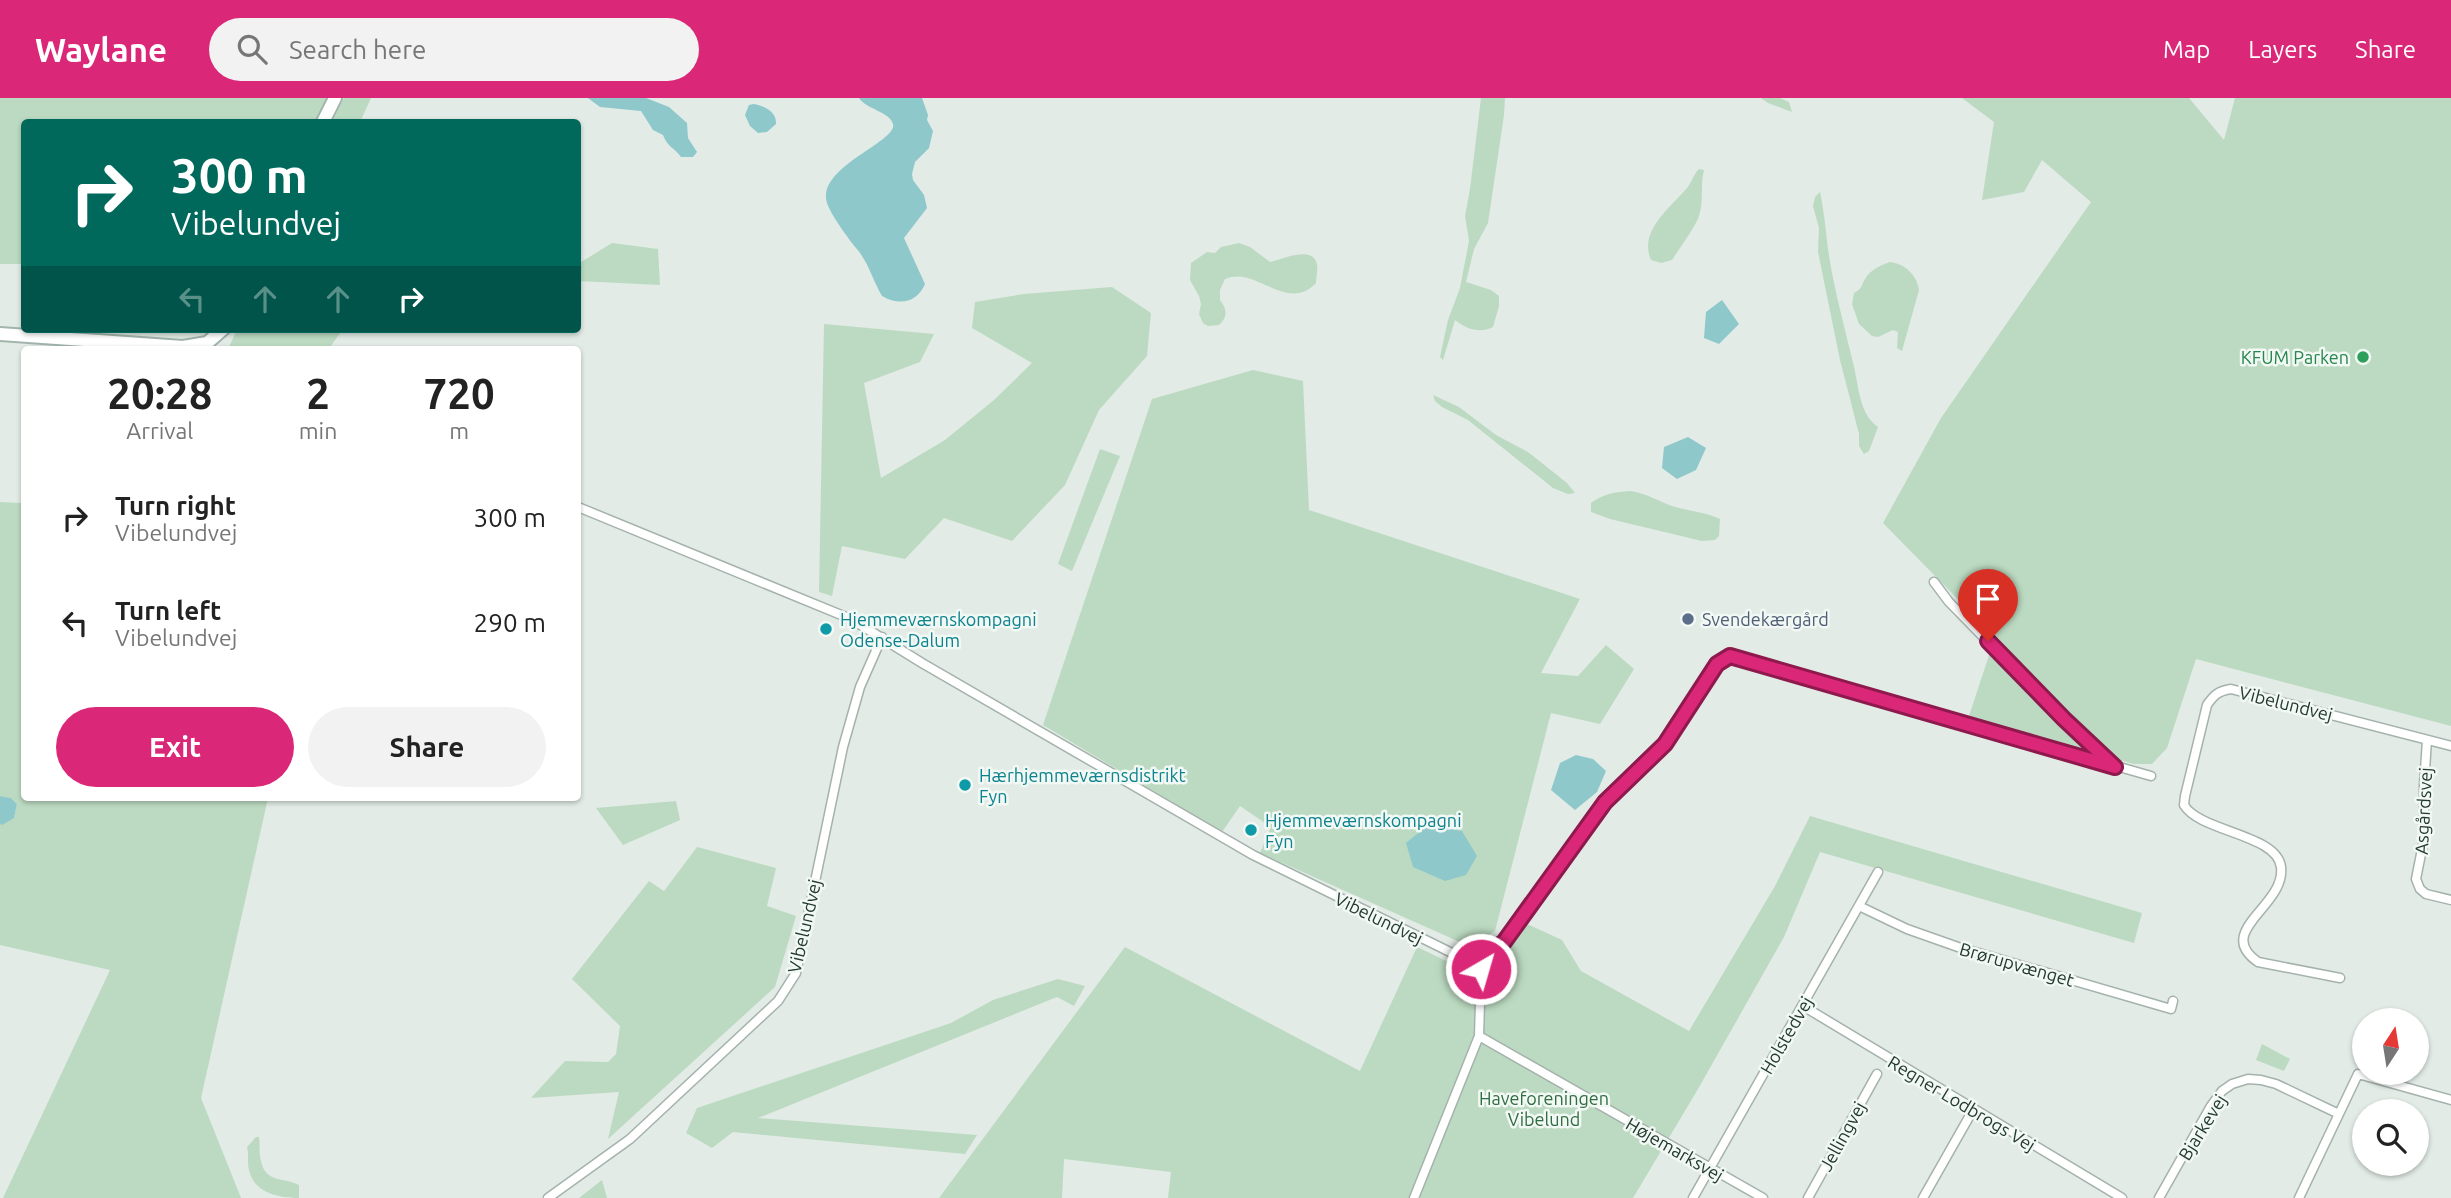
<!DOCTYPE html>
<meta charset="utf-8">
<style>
body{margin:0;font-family:Ubuntu,sans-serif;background:#f2f2f2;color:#222;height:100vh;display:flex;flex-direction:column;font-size:26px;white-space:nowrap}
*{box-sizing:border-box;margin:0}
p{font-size:23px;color:#767676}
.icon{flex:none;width:38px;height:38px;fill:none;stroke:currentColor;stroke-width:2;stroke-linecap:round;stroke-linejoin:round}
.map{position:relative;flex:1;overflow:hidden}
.sheet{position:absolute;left:21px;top:248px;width:560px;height:455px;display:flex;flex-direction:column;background:#fff;border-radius:7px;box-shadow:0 2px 5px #0004}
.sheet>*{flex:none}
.hud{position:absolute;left:21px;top:21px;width:560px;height:214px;border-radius:7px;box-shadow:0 2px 5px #0004;background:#00695c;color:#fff;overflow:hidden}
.needle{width:46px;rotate:12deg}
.tools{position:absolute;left:2352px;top:910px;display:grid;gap:14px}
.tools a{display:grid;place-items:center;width:77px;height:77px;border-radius:50%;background:#fff;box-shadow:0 2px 5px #0004;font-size:35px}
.pin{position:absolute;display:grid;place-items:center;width:60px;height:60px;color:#fff;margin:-72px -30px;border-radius:50% 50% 50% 0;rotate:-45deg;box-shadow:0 0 7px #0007}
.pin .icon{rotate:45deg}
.me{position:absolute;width:77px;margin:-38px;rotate:38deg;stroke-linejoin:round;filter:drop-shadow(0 0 5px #0008)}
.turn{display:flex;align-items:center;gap:24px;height:147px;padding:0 35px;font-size:32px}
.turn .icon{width:91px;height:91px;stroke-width:2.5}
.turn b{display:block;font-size:49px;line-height:60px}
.lanes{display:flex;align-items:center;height:66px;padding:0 35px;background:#0003;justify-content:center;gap:35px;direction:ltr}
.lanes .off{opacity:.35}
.eta{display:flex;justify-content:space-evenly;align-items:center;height:119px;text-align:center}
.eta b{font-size:42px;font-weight:600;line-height:49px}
.primary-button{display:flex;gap:14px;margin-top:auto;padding:14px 35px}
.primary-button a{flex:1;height:80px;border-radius:42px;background:#db2777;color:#fff;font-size:28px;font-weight:600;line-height:80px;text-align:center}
.primary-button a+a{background:#f2f2f2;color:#222}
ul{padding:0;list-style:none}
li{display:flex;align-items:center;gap:21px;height:105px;padding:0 35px}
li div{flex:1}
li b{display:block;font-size:26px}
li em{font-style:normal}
header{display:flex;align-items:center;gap:42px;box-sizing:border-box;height:98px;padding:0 35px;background:#db2777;color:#fff}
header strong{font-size:33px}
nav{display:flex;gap:38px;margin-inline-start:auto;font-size:24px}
.search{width:490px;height:63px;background:#f2f2f2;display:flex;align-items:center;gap:18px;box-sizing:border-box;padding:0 24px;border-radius:38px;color:#767676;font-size:26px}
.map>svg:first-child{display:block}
.green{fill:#bcdac1}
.water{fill:#8ec8cb}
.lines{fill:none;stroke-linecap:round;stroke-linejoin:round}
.street-casing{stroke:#a5b2ac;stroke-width:11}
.secondary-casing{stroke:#a1b5ac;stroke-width:16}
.street{stroke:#fff;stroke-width:8}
.secondary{stroke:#fff;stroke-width:12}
.route-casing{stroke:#8e194d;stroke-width:18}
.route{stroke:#db2777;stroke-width:12}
.leisure-dot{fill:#2e9e5b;stroke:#f2f8f4;stroke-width:2.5}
.service-dot{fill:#5c6f8a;stroke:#f2f8f4;stroke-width:2.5}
.culture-dot{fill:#0f9aa8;stroke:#f2f8f4;stroke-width:2.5}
.labels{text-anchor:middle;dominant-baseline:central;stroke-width:5;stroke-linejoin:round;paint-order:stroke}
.leisure-label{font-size:18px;fill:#27864d;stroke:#f2f8f4;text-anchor:end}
.culture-label{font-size:18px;fill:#0d838f;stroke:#f2f8f4;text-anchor:start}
.service-label{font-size:18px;fill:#4e5e75;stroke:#f2f8f4;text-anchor:start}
.street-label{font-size:18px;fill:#233a31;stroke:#f2f8f4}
.park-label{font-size:18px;fill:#316d42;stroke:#f2f8f4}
</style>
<header>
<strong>Waylane</strong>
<div class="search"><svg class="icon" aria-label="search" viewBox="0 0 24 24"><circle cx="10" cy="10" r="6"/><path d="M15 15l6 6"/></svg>Search here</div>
<nav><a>Map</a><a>Layers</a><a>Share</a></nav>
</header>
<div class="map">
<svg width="2451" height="1100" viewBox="0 0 2451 1100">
<rect width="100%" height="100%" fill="#e2ebe6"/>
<path class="green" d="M0 0H328L316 24H151L147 21 145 24H24V166H0Z
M344 0H371L360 24H332Z
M1481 0H1505L1504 17 1488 125 1474 151 1466 184 1491 192 1499 198V208L1493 229C1479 236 1467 231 1455 222L1443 262 1440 259 1448 222 1460 190 1469 143 1465 118 1470 91Z
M1761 0H1780L1789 4 1792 14 1768 5Z
M1962 0H2189L2224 42 2235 0H2451V628L2196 561 2167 650 2152 666H2134L1968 621 1995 539 1883 425 1941 320 2091 104 2042 62 2024 94 1982 102 1994 24Z
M1699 71 1704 72C1700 87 1704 103 1699 118 1696 128 1679 151 1672 162L1661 165 1651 162C1638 133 1671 109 1687 90 1692 84 1693 77 1699 71Z
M1820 94C1825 117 1826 140 1830 164 1836 198 1845 231 1853 265 1859 286 1858 315 1878 329L1869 353 1864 356 1859 348V336L1840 262 1818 154 1819 130 1813 108 1815 99Z
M612 145 658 151 660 187 578 183V166Z
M1239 145 1250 149 1270 164C1281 162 1314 146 1317 167 1318 172 1316 180 1316 185 1286 216 1256 167 1225 181L1220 192V202C1227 211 1228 219 1219 227L1208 228 1203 225 1199 216 1201 206 1199 198 1190 182 1191 165 1207 154 1215 155 1221 149Z
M1890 164C1905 166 1917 177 1919 192L1902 253 1897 250 1898 234 1893 232 1878 239 1872 238 1859 226 1852 206 1854 195C1862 191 1861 188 1865 181 1870 172 1881 167 1890 164Z
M1112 189 1151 215 1147 258 1099 312 1065 387 1012 443 944 420 905 461 842 448 832 498 819 494 824 226 934 236 920 264 864 285 881 380 945 342 994 302 1032 265 972 230 975 204 1024 196Z
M240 231H343L328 252 228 251 235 236Z
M1253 272 1303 283 1309 412 1580 501 1541 575 1578 578 1606 547 1634 571 1600 626 1551 615 1495 833 1471 849 1260 755 1271 729 1240 708 1222 734 1043 627 1152 301Z
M1433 297 1459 309 1496 337 1528 354 1567 385 1575 395 1568 396 1553 390 1468 322 1442 309 1435 303Z
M24 339V700H268L201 1000 241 1100H3L110 872 0 847V726L14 720 17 706 11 700 0 698V404L21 405Z
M1100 351 1120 358 1072 473 1058 466Z
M1630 393C1646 395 1658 403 1672 408 1688 413 1705 414 1720 421L1719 438 1715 442 1702 443 1610 421 1591 414V405C1603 396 1615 394 1630 393Z
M676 703 680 722 623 747 596 710Z
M1810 718 2142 815 2134 845 1820 754 1784 839 1698 991 1633 1100H1168L1171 1074 1064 1061 1062 1100H939L1125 849 1360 973 1417 849 1509 893 1489 872 1525 825 1562 842 1581 873 1689 933 1775 788Z
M697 749 776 770 767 808 796 818 775 889 608 1041 619 994 531 1000 565 963 608 964 616 956 620 928 572 881 649 783 664 793Z
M1058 881 1085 888 1074 908 1057 899 758 1020 977 1037 965 1056 733 1034 712 1050 686 1035 697 1010 951 925 993 902Z
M2262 946 2290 961 2284 973 2256 962Z
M256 1039H259C260 1046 259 1051 260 1057 263 1086 280 1078 299 1087V1100C279 1100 254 1095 249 1072 247 1064 249 1056 247 1049Z
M602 1082 607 1100H579Z"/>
<path class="water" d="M588 0H646L669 9 687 25 688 40 697 54 693 59H681C674 49 668 50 663 37L653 32 641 13 600 9Z
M859 0H922L928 17 927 22 933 33 929 50 915 64 912 76 913 82 924 97 927 110 904 140 925 186C917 205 899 208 882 198 873 183 868 163 856 150 848 140 831 117 827 105 816 69 898 44 893 26 889 13 867 12 859 0Z
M754 6C765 8 777 14 776 26L767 34 758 35 750 28 745 17 749 7Z
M1722 202 1739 226 1719 246 1704 240 1706 214Z
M1688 339 1706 350 1696 372 1677 381 1662 370 1664 349Z
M1576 657 1593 661 1606 673 1597 694 1575 712 1551 692 1560 665Z
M0 698 11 700 17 706 14 720 2 727 0 726Z
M1428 727 1462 733 1477 758 1466 777 1445 783 1413 769 1406 745Z"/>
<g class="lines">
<g class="street-casing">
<path id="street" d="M578 409 851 521 922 565 1253 757 1450 854C1472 861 1485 858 1504 844L1605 703 1665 646 1717 566 1730 558 2151 678
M1934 484 1949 504 2064 621 2113 667
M2427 642 2424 687V741L2416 781 2420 791 2426 796 2451 802
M1859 808 1907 831 1958 849 2171 911 2173 903
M2340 880 2258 864C2213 833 2286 808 2281 769 2277 736 2200 734 2184 707L2185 698 2207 607C2214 597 2218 593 2231 591L2451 648
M1803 908 2122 1100
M1479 938 1763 1100
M548 1100 630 1041 778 903 796 875 843 649 860 589 882 539
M1414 1100 1479 938 1481 871 1479 858
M1693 1100 1878 774
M1808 1100 1877 976
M1923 1100 1973 1012
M2159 1100 2211 1008 2222 993 2232 986 2248 981 2261 982 2276 986 2339 1016
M2299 1100 2358 976 2451 1002"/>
</g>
<g class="secondary-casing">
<path id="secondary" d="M323 24 335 0
M0 236 183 249 207 245 223 231"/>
</g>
<use href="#street" class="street"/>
<use href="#secondary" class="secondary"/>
</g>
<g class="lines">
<g class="route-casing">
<path id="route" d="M1481 871 1479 859 1490 854 1504 844 1605 704 1665 646 1717 566 1730 558 2115 669 2064 621 1988 543"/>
</g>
<use href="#route" class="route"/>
</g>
<circle class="leisure-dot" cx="2363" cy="259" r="7"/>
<circle class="service-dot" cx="1688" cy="521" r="7"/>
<g class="culture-dot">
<circle cx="826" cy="531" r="7"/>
<circle cx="965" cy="687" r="7"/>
<circle cx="1251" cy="732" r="7"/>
</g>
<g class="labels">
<g class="leisure-label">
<text x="2349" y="259">KFUM Parken</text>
</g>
<g class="culture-label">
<text x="840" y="521">Hjemmeværnskompagni<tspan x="840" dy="21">Odense-Dalum</tspan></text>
<text x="979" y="677">Hærhjemmeværnsdistrikt<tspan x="979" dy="21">Fyn</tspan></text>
<text x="1265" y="722">Hjemmeværnskompagni<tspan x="1265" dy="21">Fyn</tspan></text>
</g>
<g class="service-label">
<text x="1702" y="521">Svendekærgård</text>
</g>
<g class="street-label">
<text transform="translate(2286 605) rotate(14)">Vibelundvej</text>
<text transform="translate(2423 713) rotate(-87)">Asgårdsvej</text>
<text transform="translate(1379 820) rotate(26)">Vibelundvej</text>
<text transform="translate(804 828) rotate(-77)">Vibelundvej</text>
<text transform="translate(2017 866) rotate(16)">Brørupvænget</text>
<text transform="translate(1786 937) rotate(-60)">Holstedvej</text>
<text transform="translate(1962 1005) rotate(31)">Regner Lodbrogs Vej</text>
<text transform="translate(2202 1029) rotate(-58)">Bjarkevej</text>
<text transform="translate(1842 1038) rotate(-61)">Jellingvej</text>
<text transform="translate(1675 1051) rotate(30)">Højemarksvej</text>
</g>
<g class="park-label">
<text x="1544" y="1000">Haveforeningen<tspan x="1544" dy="21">Vibelund</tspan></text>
</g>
</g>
</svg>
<div class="tools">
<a><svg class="needle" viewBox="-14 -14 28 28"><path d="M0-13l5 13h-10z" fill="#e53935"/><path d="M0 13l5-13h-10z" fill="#767676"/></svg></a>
<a><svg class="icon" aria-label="search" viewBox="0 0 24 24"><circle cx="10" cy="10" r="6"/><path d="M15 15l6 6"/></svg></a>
</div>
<div class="pin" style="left:1988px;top:543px;background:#d93025"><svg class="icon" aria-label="arrive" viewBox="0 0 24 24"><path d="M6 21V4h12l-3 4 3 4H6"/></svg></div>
<svg class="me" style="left:1481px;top:871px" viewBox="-20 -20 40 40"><circle r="17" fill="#db2777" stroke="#fff" stroke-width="3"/><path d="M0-11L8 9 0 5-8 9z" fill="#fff"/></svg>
<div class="hud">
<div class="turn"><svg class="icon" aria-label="right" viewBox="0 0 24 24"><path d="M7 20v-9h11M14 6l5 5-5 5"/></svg><div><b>300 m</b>Vibelundvej</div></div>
<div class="lanes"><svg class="icon off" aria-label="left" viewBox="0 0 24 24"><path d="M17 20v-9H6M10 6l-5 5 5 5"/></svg><svg class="icon off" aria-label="ahead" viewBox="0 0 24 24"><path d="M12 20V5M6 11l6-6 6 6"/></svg><svg class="icon off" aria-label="ahead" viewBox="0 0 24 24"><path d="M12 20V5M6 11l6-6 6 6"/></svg><svg class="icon" aria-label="right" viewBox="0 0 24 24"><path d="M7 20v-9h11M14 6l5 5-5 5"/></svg></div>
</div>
<section class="sheet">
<div class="eta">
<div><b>20:28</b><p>Arrival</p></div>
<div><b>2</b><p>min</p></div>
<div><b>720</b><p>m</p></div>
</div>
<ul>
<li><svg class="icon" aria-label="right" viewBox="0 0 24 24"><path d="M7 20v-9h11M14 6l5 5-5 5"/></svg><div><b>Turn right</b><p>Vibelundvej</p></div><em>300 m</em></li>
<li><svg class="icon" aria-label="left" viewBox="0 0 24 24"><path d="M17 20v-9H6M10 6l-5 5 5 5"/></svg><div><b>Turn left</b><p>Vibelundvej</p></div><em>290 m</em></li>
</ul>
<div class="primary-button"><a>Exit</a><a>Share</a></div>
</section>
</div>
